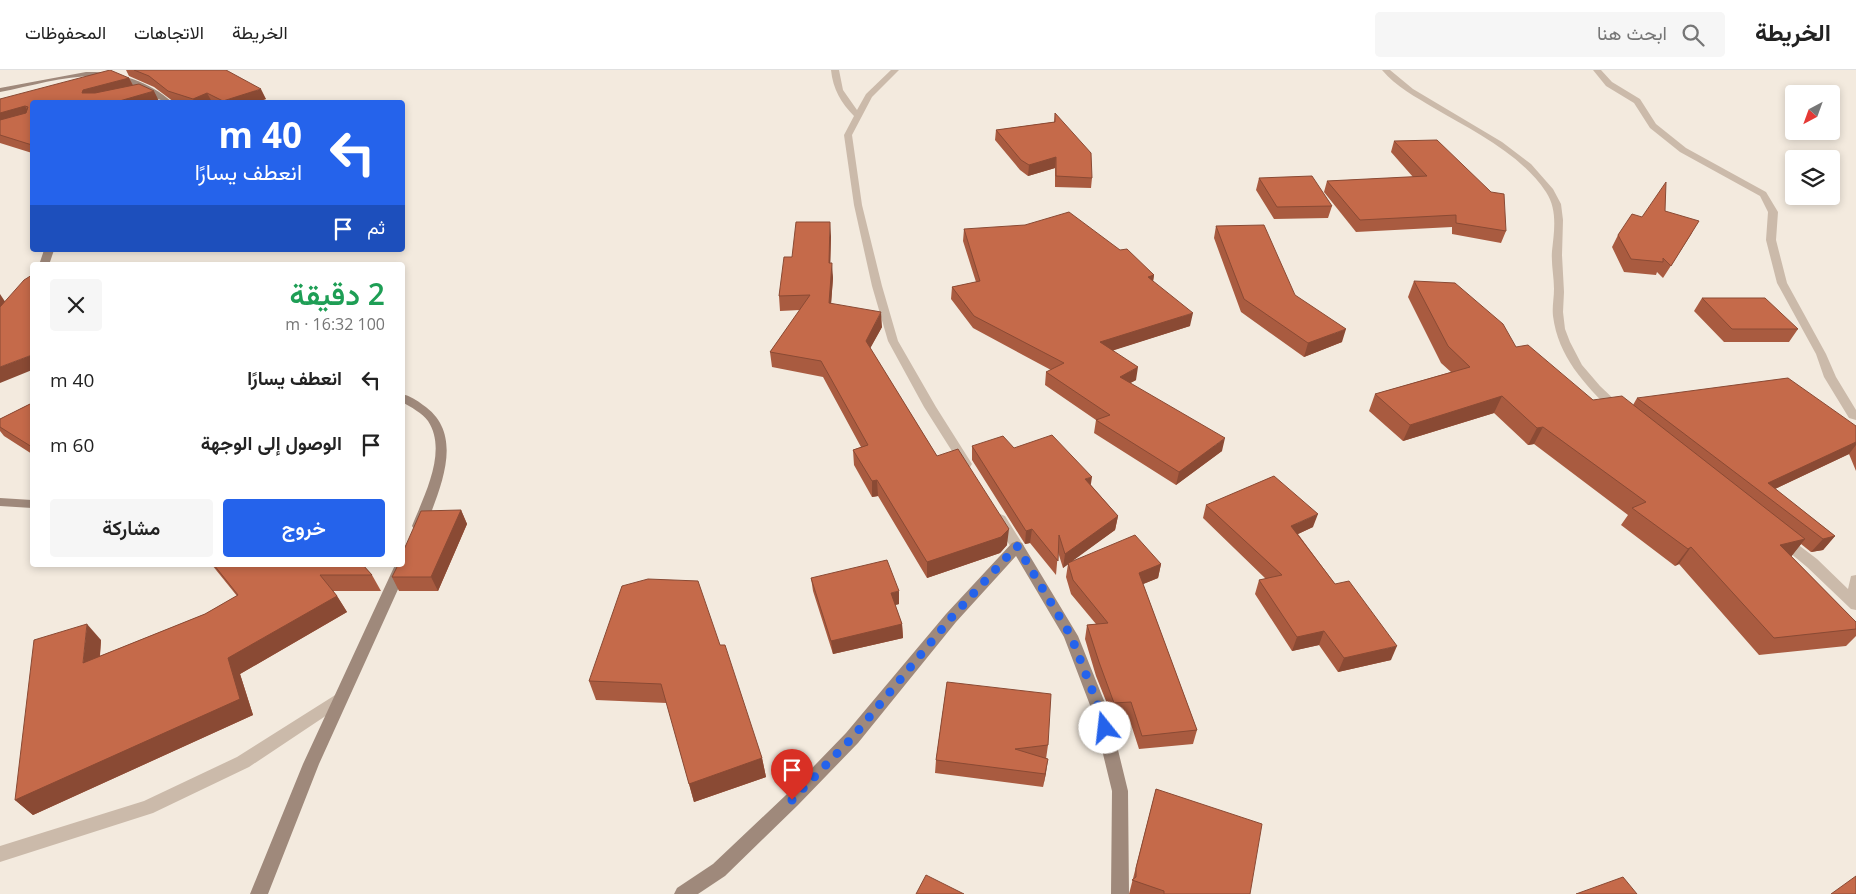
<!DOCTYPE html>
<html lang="ar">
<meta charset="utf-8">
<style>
body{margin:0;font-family:"Open Sans",Vazirmatn,sans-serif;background:#f6f6f6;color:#222;direction:rtl;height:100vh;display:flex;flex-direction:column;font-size:19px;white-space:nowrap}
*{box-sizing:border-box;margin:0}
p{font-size:16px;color:#767676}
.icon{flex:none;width:28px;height:28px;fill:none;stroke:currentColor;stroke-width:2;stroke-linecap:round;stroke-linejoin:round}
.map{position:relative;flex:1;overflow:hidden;direction:ltr}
.details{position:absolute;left:30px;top:192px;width:375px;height:305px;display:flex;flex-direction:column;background:#fff;border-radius:5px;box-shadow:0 2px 8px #0003;direction:rtl}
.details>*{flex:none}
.hud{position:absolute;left:30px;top:30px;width:375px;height:152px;border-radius:5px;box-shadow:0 2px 8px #0003;direction:rtl;background:#2563eb;color:#fff;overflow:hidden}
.needle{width:32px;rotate:221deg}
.tools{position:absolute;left:1785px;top:15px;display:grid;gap:10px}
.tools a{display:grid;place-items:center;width:55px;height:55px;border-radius:5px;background:#fff;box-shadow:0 2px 8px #0003;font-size:25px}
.pin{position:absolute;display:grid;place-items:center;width:42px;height:42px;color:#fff;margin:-51px -21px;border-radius:50% 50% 50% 0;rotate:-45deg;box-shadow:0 0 5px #0007}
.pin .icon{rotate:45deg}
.me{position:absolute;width:55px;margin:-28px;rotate:344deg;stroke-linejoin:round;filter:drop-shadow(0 0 4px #0008)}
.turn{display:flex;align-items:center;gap:18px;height:105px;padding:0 20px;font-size:22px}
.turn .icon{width:65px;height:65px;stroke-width:2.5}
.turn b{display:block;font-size:35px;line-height:42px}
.then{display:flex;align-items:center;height:48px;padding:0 20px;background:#0003;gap:10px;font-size:19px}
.round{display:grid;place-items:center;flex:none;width:52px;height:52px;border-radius:5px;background:#f6f6f6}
.summary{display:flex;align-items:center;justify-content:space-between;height:85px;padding:0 20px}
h1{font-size:30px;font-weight:600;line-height:38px;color:#1e9e55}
.cta{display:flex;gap:10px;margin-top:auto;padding:10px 20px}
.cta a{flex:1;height:58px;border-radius:5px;background:#2563eb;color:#fff;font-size:20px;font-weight:600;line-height:58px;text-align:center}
.cta a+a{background:#f6f6f6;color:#222}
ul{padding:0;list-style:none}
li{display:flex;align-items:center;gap:15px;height:65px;padding:0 20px}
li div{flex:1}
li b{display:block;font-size:19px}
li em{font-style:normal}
header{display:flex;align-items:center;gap:30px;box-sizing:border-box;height:70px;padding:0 25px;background:#fff;border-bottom:1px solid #e0e0e0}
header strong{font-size:24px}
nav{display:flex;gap:28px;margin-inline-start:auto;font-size:18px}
.search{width:350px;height:45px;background:#f6f6f6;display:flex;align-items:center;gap:12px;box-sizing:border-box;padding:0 18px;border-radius:5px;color:#767676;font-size:19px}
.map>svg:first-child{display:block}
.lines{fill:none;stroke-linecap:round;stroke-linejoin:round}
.street{fill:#cbbaaa;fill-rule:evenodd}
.secondary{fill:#9f897b;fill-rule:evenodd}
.wall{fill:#a95b40}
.shaded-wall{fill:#8a4a34}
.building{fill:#c56a4a;stroke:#8a4a34}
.route{stroke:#2563eb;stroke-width:9;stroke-dasharray:0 16.2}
</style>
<header>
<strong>الخريطة</strong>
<div class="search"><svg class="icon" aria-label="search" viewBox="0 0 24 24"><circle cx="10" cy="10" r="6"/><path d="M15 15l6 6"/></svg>ابحث هنا</div>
<nav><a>الخريطة</a><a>الاتجاهات</a><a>المحفوظات</a></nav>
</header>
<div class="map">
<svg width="1856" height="824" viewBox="0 0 1856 824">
<rect width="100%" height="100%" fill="#f3eade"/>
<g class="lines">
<path class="street" d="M831 0H839L843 20 857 40 866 24 891 0H899L872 27 852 65 862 135 882 216 898 271 936 337 972 394 970 397H962L924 337 888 271 872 216 854 135 844 65 854 46C841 33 833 19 831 0Z
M1382 0H1390L1413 19 1502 72 1531 94 1553 119 1561 134 1563 150 1562 185 1564 222 1563 242 1565 259 1570 272 1582 295 1600 316 1620 335 1622 338 1620 341H1612C1584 314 1558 286 1553 246 1552 237 1554 228 1554 219 1554 207 1551 194 1552 181 1554 162 1558 140 1546 122 1520 83 1473 61 1434 38 1416 27 1396 17 1382 0Z
M1593 0H1601L1612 12 1640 29 1656 54 1686 78 1766 122 1778 142 1776 170 1787 213 1826 284 1836 307 1856 340V350L1849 348 1824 307 1816 284 1777 213 1766 170 1768 142 1760 126 1680 82 1650 58 1634 33 1606 16Z
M1000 444 1005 446 1022 473 1024 476 1022 479H1012L995 452 994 449 995 446Z
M1783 465 1788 467 1817 489 1848 519 1851 506 1856 505V540L1851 539 1807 497 1778 473 1776 470 1778 467Z
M340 622 345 623 348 628 345 633 249 697 153 743 0 792V776L144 731 237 687Z"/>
<path class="secondary" d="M86 2C117 1 149 11 172 32 157 34 132 10 112 7 75 2 36 15 0 22V18Z
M44 180H54L49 195H39Z
M402 324C410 326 417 330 423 335 466 364 440 418 426 456L424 459H414L412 456C424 426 448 381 428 351 422 343 411 337 402 332Z
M0 428 32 430V438L0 436Z
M1017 471 1022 473 1078 566 1109 643 1128 721 1129 824H1111L1112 721 1093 643 1064 567 1016 486 956 552 858 673 798 735 725 806 698 824H674L677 818 713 794 786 725 846 663 946 544 1012 473Z
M402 490 407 491 409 495 319 694 268 824H250L303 694 395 495H402Z"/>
</g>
<path class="wall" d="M126 0H226L266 29 257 32H174L154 17 129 6Z
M129 8 133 15 159 31 32 32V83L0 73V29Z
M1055 43 1092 108 1091 118 1055 117V98L1028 106 1020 100 995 70 996 60 1054 52Z
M1394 71 1506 161 1501 173 1452 164V157L1356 162 1324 122 1327 111 1413 107 1391 82Z
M1259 108 1332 136 1328 148 1274 149 1256 120Z
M1665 141 1692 163 1663 208 1657 202 1656 205 1624 202 1612 177 1618 165 1642 147Z
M1216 156 1342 272 1304 287 1241 242 1214 168Z
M964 159 1120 180 1154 205 1153 211 1190 256 1113 280 1136 310 1130 313 1222 381 1176 415 1094 363 1096 350 1045 315 1046 302 1051 300 973 258 951 229 952 217 976 212 963 171Z
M831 166 830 193 833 208 831 233 882 257 870 278 937 386 1007 475 1000 483 927 508 878 426 872 427 854 395 853 380 861 377 823 307 772 297 770 282 800 240 780 241 779 226 792 187Z
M1414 211 1516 277 1593 330 1633 335 1637 328 1856 372V401L1849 384 1775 419 1835 466 1823 480 1811 482 1801 474 1791 486 1856 552V566L1846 576 1759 585 1679 494 1675 496 1621 455 1628 445 1534 374 1528 375 1494 343 1403 371 1369 341 1375 324 1451 302 1441 293 1408 227Z
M1702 228 1798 259 1789 272H1724L1694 241Z
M32 333V384L4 366 0 361V349Z
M972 376 1014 378 1091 415 1118 446 1115 460 1070 492 1161 494 1158 508 1143 514 1197 660 1193 674 1139 679 1128 645 1112 646 1096 606 1085 569 1087 555 1096 554 1071 524 1066 507 1068 494 1063 498 1058 482 1056 505 1030 473 1025 474 972 390Z
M1206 435 1313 457 1298 464 1391 590 1338 602 1319 575 1292 581 1255 524 1259 510 1266 509 1203 448Z
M461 440 467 454 438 521H399L392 507Z
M212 495H363L372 505 381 521H333L337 526 347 542 240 604 253 645 33 745 15 730 101 570 100 586 205 544 237 526Z
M811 508 899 534 895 535 902 554 903 568 833 584 813 521Z
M720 575 762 688 766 707 694 732 667 633 596 630 589 611Z
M947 612 1048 675 1046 689V703L1043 717 935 703 936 690Z
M1156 719 1250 824H1129Z"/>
<path class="shaded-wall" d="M129 8 134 18 89 30 82 23 83 20Z
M261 19 266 29 257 32H223V31Z
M154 21 159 31 156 32H116Z
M207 23 212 32H195L193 29Z
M25 36 31 46 0 55V43Z
M1056 87 1055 98 1028 106 1029 95Z
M830 152 831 166 830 208 829 193Z
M832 193 833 208 830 248 829 233Z
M1154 205 1152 218 1148 207Z
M0 224 6 233 0 241Z
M881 242 882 257 866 286V271Z
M1193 243 1190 256 1099 285 1100 272Z
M1346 259 1342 272 1304 287 1308 273Z
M32 285V300L0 313V297Z
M1138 297 1136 310 1118 320 1120 307Z
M1502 326 1494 343 1403 371 1410 355Z
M1543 357 1534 374 1528 375 1537 358Z
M1225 368 1222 381 1176 415 1179 402Z
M1856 372V375L1849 384 1764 424 1768 413Z
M1092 407 1090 420 1085 409Z
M877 410 878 426 872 427V411Z
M461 440 467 454 438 521 431 507Z
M1318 444 1313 457 1287 469 1291 456Z
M1118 446 1115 460 1063 498 1065 484Z
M1009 459 1007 475 1000 483 927 508V492Z
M1032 459 1030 473 1025 474 1026 461Z
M1835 466 1823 480 1811 482 1823 469Z
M1805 469 1791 487 1780 475Z
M1691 477 1679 494 1675 496 1688 479Z
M1161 494 1158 508 1136 517 1139 503Z
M899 521V534L891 536V523Z
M337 526 347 542 240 604 253 645 33 745 15 730 228 588Z
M87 554 101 570 98 609 83 593Z
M902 554 903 568 833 584 831 571Z
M1324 561 1319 575 1292 581 1297 567Z
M1397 576 1391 590 1338 602 1344 588Z
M762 688 766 707 694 732 689 714Z
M1048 689 1046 703 1043 717 1045 704Z"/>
<path class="building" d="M110 0 129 8 83 20 82 23H95L139 14 154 21 116 32H32V75L0 65V50L26 43 28 37 25 36 0 43V29Z
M134 0H226L261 19 223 31 207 23 193 29 168 21 149 6Z
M1055 43 1091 83 1092 108 1056 106V87L1029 95 1021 90 996 60 1055 52Z
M1437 70 1491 122 1504 124 1506 161 1456 153V145L1360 150 1327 111 1427 106 1394 71Z
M1312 106 1332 136 1277 137 1259 108Z
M1666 112 1665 141 1699 151 1671 196 1663 188V192L1631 189 1618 165 1632 144 1642 147Z
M1069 142 1120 180 1127 179 1154 205 1148 207 1193 243 1100 272 1138 297 1120 307 1225 368 1179 402 1096 350 1110 345 1046 302 1064 293 974 246 952 217 980 211 964 159 1025 155Z
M796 152H830L829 193H832L829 233 881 242 866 271 937 386 958 379 1009 459 1001 467 927 492 877 410 872 411 853 380 868 375 821 291 770 282 810 225 779 226 784 187H792Z
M1264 155 1295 225 1346 259 1308 273 1244 229 1216 156Z
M32 205V285L0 297V237L24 210Z
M1414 211 1455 213 1503 254 1516 277 1528 275 1593 330 1622 326 1805 469 1780 475 1856 552V559L1774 568 1691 477 1688 479 1632 438 1646 432 1543 357 1537 358 1502 326 1410 355 1375 324 1470 297 1448 276Z
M1702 228H1765L1798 259H1732Z
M1788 308 1856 356V372L1768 413 1835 466 1823 469 1637 328Z
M32 333V377L0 357V349Z
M1052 365 1092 407 1085 409 1118 446 1065 484 1059 465 1058 491 1032 459 1026 461 972 376 1003 366 1014 378Z
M1274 406 1318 444 1291 456 1335 514 1349 511 1397 576 1344 588 1324 561 1297 567 1259 510 1282 505 1206 435Z
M461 440 431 507H392L398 495H402V484L421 441Z
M1135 465 1161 494 1139 503 1197 660 1142 666 1131 632 1114 633 1099 592 1087 555 1108 553 1073 510 1068 493Z
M887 490 899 521 891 523 902 554 831 571 811 508Z
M214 495H363L372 505H320L337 526 228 588 240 629 15 730 34 570 87 554 83 593 205 544 238 525Z
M648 509 698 511 720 575H725L762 688 689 714 661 614 589 611 622 516Z
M947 612 1051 624 1048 675 1015 679 1048 689 1045 704 936 690Z
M1156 719 1262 754 1250 824H1164V821L1132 810 1136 807V798Z
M926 805 964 824H916Z
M1856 806V824H1831Z
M1623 807 1637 824H1576Z"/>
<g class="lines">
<path class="route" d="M792 730 852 668 951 548 1017 476 1071 566 1101 643 1105 658"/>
</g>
</svg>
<div class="tools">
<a><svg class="needle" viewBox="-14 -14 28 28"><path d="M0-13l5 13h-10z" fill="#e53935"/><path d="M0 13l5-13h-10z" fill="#767676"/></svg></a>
<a><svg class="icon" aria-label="layers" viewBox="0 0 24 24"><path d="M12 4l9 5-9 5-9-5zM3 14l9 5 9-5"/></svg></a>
</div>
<div class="pin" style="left:792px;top:730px;background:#d93025"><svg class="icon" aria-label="arrive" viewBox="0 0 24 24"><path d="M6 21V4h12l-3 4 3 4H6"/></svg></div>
<svg class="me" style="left:1105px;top:658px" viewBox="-20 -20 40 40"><circle r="19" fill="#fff"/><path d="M0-13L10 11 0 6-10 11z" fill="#2563eb"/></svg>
<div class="hud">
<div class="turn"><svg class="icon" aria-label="left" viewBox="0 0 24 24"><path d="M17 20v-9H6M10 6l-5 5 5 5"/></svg><div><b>40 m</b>انعطف يسارًا</div></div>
<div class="then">ثم<svg class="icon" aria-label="arrive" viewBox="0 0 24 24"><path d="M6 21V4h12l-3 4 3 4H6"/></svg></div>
</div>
<section class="details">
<div class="summary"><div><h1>2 دقيقة</h1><p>100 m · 16:32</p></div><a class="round"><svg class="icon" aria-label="close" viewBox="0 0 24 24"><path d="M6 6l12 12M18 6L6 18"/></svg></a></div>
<ul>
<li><svg class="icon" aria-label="left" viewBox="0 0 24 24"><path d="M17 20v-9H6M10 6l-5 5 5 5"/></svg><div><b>انعطف يسارًا</b></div><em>40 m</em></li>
<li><svg class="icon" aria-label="arrive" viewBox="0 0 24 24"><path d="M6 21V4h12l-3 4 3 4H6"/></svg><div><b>الوصول إلى الوجهة</b></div><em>60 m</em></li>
</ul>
<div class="cta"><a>خروج</a><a>مشاركة</a></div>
</section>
</div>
